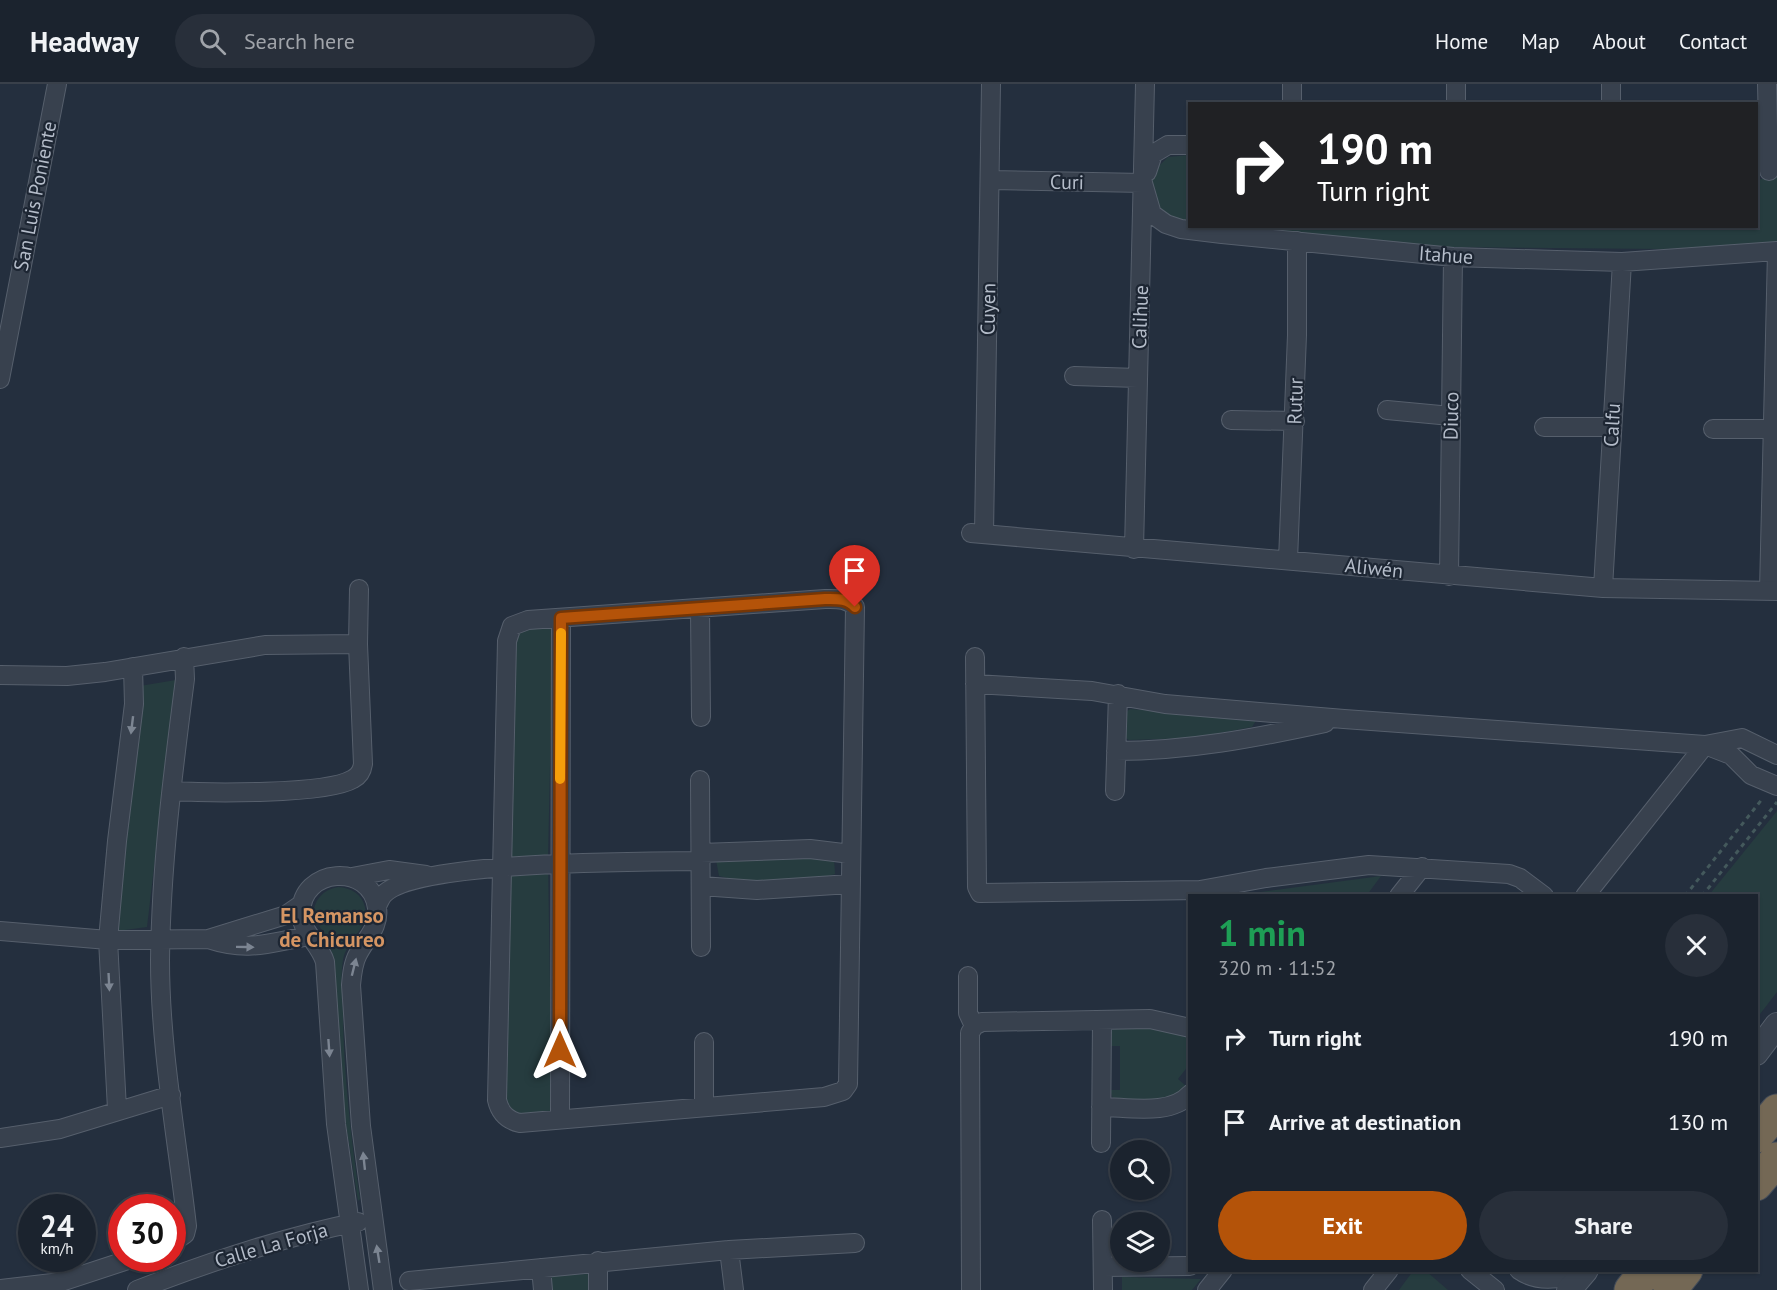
<!DOCTYPE html>
<meta charset="utf-8">
<style>
body{margin:0;font-family:"PT Sans",sans-serif;background:#282f3a;color:#f1f3f6;height:100vh;display:flex;flex-direction:column;font-size:22px;white-space:nowrap}
*{box-sizing:border-box;margin:0}
p{font-size:20px;color:#a0a4aa}
.icon{flex:none;width:33px;height:33px;fill:none;stroke:currentColor;stroke-width:2;stroke-linecap:round;stroke-linejoin:round}
.map{position:relative;flex:1;overflow:hidden}
.sheet{position:absolute;left:1188px;top:810px;width:570px;height:378px;display:flex;flex-direction:column;background:#1b232e;border-radius:0px;box-shadow:0 2px 4px #0004,0 0 0 2px #39404a}
.sheet>*{flex:none}
.guide{position:absolute;left:1188px;top:18px;width:570px;height:126px;border-radius:0px;box-shadow:0 2px 4px #0004,0 0 0 2px #39404a;background:#202124;color:#fff;overflow:hidden}
.buttons{position:absolute;left:1110px;top:1056px;display:grid;gap:12px}
.buttons a{display:grid;place-items:center;width:60px;height:60px;border-radius:50%;background:#1b232e;box-shadow:0 2px 4px #0004,0 0 0 2px #39404a;font-size:30px}
.speed{position:absolute;left:18px;top:1110px;display:flex;gap:12px;font-size:30px;font-weight:700;text-align:center}
.speed>*{display:grid;place-content:center;width:78px;height:78px;border-radius:50%;background:#1b232e;box-shadow:0 2px 4px #0004,0 0 0 2px #39404a;line-height:1}
.speed small{font-size:15px;font-weight:400}
.speed .limit{border:9px solid #d22;background:#fff;color:#111}
.pin{position:absolute;display:grid;place-items:center;width:51px;height:51px;color:#fff;margin:-62px -26px;border-radius:50% 50% 50% 0;rotate:-45deg;box-shadow:0 0 6px #0007}
.pin .icon{rotate:45deg}
.me{position:absolute;width:66px;margin:-33px;rotate:0deg;stroke-linejoin:round;filter:drop-shadow(0 0 4px #0008)}
.turn{display:flex;align-items:center;gap:21px;height:126px;padding:0 30px;font-size:27px}
.turn .icon{width:78px;height:78px;stroke-width:2.5}
.turn b{display:block;font-size:42px;line-height:51px}
.round{display:grid;place-items:center;flex:none;width:63px;height:63px;border-radius:32px;background:#282f3a}
.head{display:flex;align-items:center;justify-content:space-between;height:102px;padding:0 30px}
h1{font-size:36px;font-weight:600;line-height:45px;color:#1e9e55}
.action{display:flex;gap:12px;margin-top:auto;padding:12px 30px}
.action a{flex:1;height:69px;border-radius:36px;background:#b45309;color:#fff;font-size:24px;font-weight:600;line-height:69px;text-align:center}
.action a+a{background:#282f3a;color:#f1f3f6}
ul{padding:0;list-style:none}
li{display:flex;align-items:center;gap:18px;height:84px;padding:0 30px}
li div{flex:1}
li b{display:block;font-size:22px}
li em{font-style:normal}
header{display:flex;align-items:center;gap:36px;box-sizing:border-box;height:84px;padding:0 30px;background:#1b232e;border-bottom:2px solid #39404a}
header strong{font-size:28px}
nav{display:flex;gap:33px;margin-inline-start:auto;font-size:21px}
.search{width:420px;height:54px;background:#282f3a;display:flex;align-items:center;gap:15px;box-sizing:border-box;padding:0 21px;border-radius:33px;color:#a0a4aa;font-size:22px}
.map>svg:first-child{display:block}
.green{fill:#263c3f}
.lines{fill:none;stroke-linecap:round;stroke-linejoin:round}
.minor-casing{stroke:#565f6c;stroke-width:20}
.tertiary-casing{stroke:#565f6c;stroke-width:26}
.motorway-casing{stroke:#434c59;stroke-width:35}
.path{stroke:#44595c;stroke-width:3;stroke-dasharray:4.5 4.5;stroke-linecap:butt}
.minor{stroke:#38414e;stroke-width:18}
.tertiary{stroke:#38414e;stroke-width:24}
.motorway{stroke:#746855;stroke-width:33}
.oneway{fill:#7c8592}
.route-casing{stroke:#753606;stroke-width:15}
.route{stroke:#b45309;stroke-width:10}
.slow{stroke:#f59e0b;stroke-width:10}
.labels{text-anchor:middle;dominant-baseline:central;stroke-width:4.5;stroke-linejoin:round;paint-order:stroke}
.street-label{font-size:20px;fill:#b4bcc9;stroke:#1d2633}
.neighbourhood-label{font-size:21px;font-weight:bold;fill:#d59563;stroke:#1d2633}
</style>
<header>
<strong>Headway</strong>
<div class="search"><svg class="icon" aria-label="search" viewBox="0 0 24 24"><circle cx="10" cy="10" r="6"/><path d="M15 15l6 6"/></svg>Search here</div>
<nav><a>Home</a><a>Map</a><a>About</a><a>Contact</a></nav>
</header>
<div class="map">
<svg width="1777" height="1206" viewBox="0 0 1777 1206">
<rect width="100%" height="100%" fill="#242f3e"/>
<path class="green" d="M1189 71 1190 142H1756L1757 96 1777 92V160L1661 165 1345 162 1183 143 1150 120 1151 90 1168 73Z
M553 542 548 775 552 1032 526 1033 509 1028 503 1009 516 545Z
M176 596 147 843 117 847 140 602Z
M1130 625 1257 635 1252 643 1194 654 1129 656 1124 653 1125 629Z
M1777 727V908L1757 934 1756 812 1709 811Z
M755 772 834 774 835 790C791 804 763 803 719 792L716 776Z
M1381 792 1367 811 1245 810Z
M338 803C351 804 362 810 365 823 370 844 346 856 343 876 340 894 343 914 343 932 344 993 351 1054 360 1115L358 1117 340 1003 332 869 329 858 313 832C314 816 322 806 338 803Z
M1147 942 1189 951V981L1178 995 1186 1002 1177 1012 1171 1015H1113L1110 1006H1120V962H1109L1110 949 1114 944Z
M1413 1187H1426L1448 1206H1399Z
M588 1190 589 1206H552L551 1191Z
M1122 1193 1201 1195 1192 1206H1122Z"/>
<g class="lines">
<g class="minor-casing">
<path id="minor" d="M1292 0V20
M1767 0 1769 87
M1456 20V0
M1611 20V0
M1147 88 1153 70 1168 61H1190
M991 96 1143 99
M1143 99 1152 130 1166 140 1181 145 1222 150 1453 173 1622 178 1777 167
M1074 292 1138 294
M0 295 57 0
M1387 326 1451 332
M1231 336 1295 337
M1544 343H1611
M1713 345H1773
M971 449 1603 504 1777 507
M984 450 991 0
M1134 465 1145 0
M1288 476 1297 251V157
M1449 492 1453 173
M1603 504 1622 178
M1769 507 1777 167
M825 515C837 515 847 514 855 523L848 1000 843 1007 824 1013 520 1039C507 1036 500 1029 497 1016L507 557 512 542 528 536Z
M700 525 701 633
M975 573 977 803 980 809 1200 806 1266 794 1369 781 1509 790 1520 794 1544 812
M0 591 67 592 105 588 265 561 358 560
M975 600 1092 607 1165 620 1344 635 1705 661 1731 671 1751 691 1777 702
M1116 667C1187 667 1256 654 1325 639
M700 696 701 863
M172 707C207 709 326 711 353 695 359 692 362 687 363 680L358 560 359 505
M1115 707 1118 610
M701 769 810 765 851 770
M352 793 389 786 426 791
M701 802 757 806 850 800
M1399 812 1422 783
M1585 812 1705 661 1742 654 1777 671
M377 822C379 818 381 813 384 810 416 776 646 778 701 777
M0 847 108 856 208 855 286 831 302 820
M208 855C251 869 269 858 310 852
M968 892V929L974 942
M704 958V1023
M1101 1023C1128 1023 1171 1032 1190 1010
M117 1025 108 856 117 757 134 620 133 583
M560 1035 561 534
M0 1054 60 1045 171 1011
M1101 1059 1102 936
M1102 1136 1103 1206
M172 1159 185 1150 187 1142C177 1054 160 964 160 876 161 782 173 688 185 595L184 573
M729 1166 734 1206
M598 1177V1206
M1103 1183 1190 1182
M541 1184 543 1206
M1470 1186 1495 1206
M1519 1186C1539 1200 1564 1195 1585 1186
M409 1197 729 1166 855 1159
M0 1205 61 1198 134 1174
M137 1206C209 1178 282 1153 358 1138
M359 1206 336 1040 325 878C320 860 302 849 301 830 300 783 371 778 377 824 380 843 366 854 358 870 353 879 352 890 351 901L361 1042 383 1206
M971 1206 970 949 974 942 982 938 1150 935 1190 944
M1207 1206 1223 1186
M1373 1206 1389 1186"/>
</g>
<g class="tertiary-casing">
<path id="tertiary" d="M1756 969 1777 941
M1569 1206 1586 1186"/>
</g>
<g class="motorway-casing">
<path id="motorway" d="M1756 1052 1777 1027
M1756 1100 1777 1075
M1631 1206 1647 1186
M1670 1206 1686 1186"/>
</g>
<path class="path" d="M1685 812 1763 714
M1702 812 1777 718"/>
<use href="#minor" class="minor"/>
<use href="#tertiary" class="tertiary"/>
<use href="#motorway" class="motorway"/>
</g>
<defs><path id="oneway-solid" d="M-6-.8H1V-3.2L6.5 0L1 3.2V.8H-6Z" transform="scale(1.5)"/></defs>
<g class="oneway">
<use href="#oneway-solid" transform="translate(132 641) rotate(97)"/>
<use href="#oneway-solid" transform="translate(245 863) rotate(1)"/>
<use href="#oneway-solid" transform="translate(354 883) rotate(-76)"/>
<use href="#oneway-solid" transform="translate(109 898) rotate(87)"/>
<use href="#oneway-solid" transform="translate(329 964) rotate(86)"/>
<use href="#oneway-solid" transform="translate(364 1077) rotate(-96)"/>
<use href="#oneway-solid" transform="translate(378 1170) rotate(-99)"/>
</g>
<g class="lines">
<g class="route-casing">
<path id="route" d="M560 966 561 534 825 515C837 515 847 514 855 523"/>
</g>
<use href="#route" class="route"/>
<path class="slow" d="M560 695 561 549"/>
</g>
<g class="labels">
<g class="street-label">
<text transform="translate(1067 98) rotate(1)">Curi</text>
<text transform="translate(35 112) rotate(-79)">San Luis Poniente</text>
<text transform="translate(1446 171) rotate(4)">Itahue</text>
<text transform="translate(988 225) rotate(-89)">Cuyen</text>
<text transform="translate(1140 233) rotate(-88)">Calihue</text>
<text transform="translate(1295 317) rotate(-88)">Rutur</text>
<text transform="translate(1451 332) rotate(-89)">Diuco</text>
<text transform="translate(1612 341) rotate(-87)">Calfu</text>
<text transform="translate(1374 484) rotate(6)">Aliwén</text>
<text transform="translate(271 1161) rotate(-16)">Calle La Forja</text>
</g>
<g class="neighbourhood-label">
<text x="332" y="831">El Remanso<tspan x="332" dy="24">de Chicureo</tspan></text>
</g>
</g>
</svg>
<div class="buttons">
<a><svg class="icon" aria-label="search" viewBox="0 0 24 24"><circle cx="10" cy="10" r="6"/><path d="M15 15l6 6"/></svg></a>
<a><svg class="icon" aria-label="layers" viewBox="0 0 24 24"><path d="M12 4l9 5-9 5-9-5zM3 14l9 5 9-5"/></svg></a>
</div>
<div class="speed"><div>24<small>km/h</small></div><div class="limit">30</div></div>
<div class="pin" style="left:855px;top:523px;background:#d93025"><svg class="icon" aria-label="arrive" viewBox="0 0 24 24"><path d="M6 21V4h12l-3 4 3 4H6"/></svg></div>
<svg class="me" style="left:560px;top:966px" viewBox="-20 -20 40 40"><path d="M0-17L14 15 0 8-14 15z" fill="#b45309" stroke="#fff" stroke-width="4"/></svg>
<div class="guide">
<div class="turn"><svg class="icon" aria-label="right" viewBox="0 0 24 24"><path d="M7 20v-9h11M14 6l5 5-5 5"/></svg><div><b>190 m</b>Turn right</div></div>
</div>
<section class="sheet">
<div class="head"><div><h1>1 min</h1><p>320 m · 11:52</p></div><a class="round"><svg class="icon" aria-label="close" viewBox="0 0 24 24"><path d="M6 6l12 12M18 6L6 18"/></svg></a></div>
<ul>
<li><svg class="icon" aria-label="right" viewBox="0 0 24 24"><path d="M7 20v-9h11M14 6l5 5-5 5"/></svg><div><b>Turn right</b></div><em>190 m</em></li>
<li><svg class="icon" aria-label="arrive" viewBox="0 0 24 24"><path d="M6 21V4h12l-3 4 3 4H6"/></svg><div><b>Arrive at destination</b></div><em>130 m</em></li>
</ul>
<div class="action"><a>Exit</a><a>Share</a></div>
</section>
</div>
